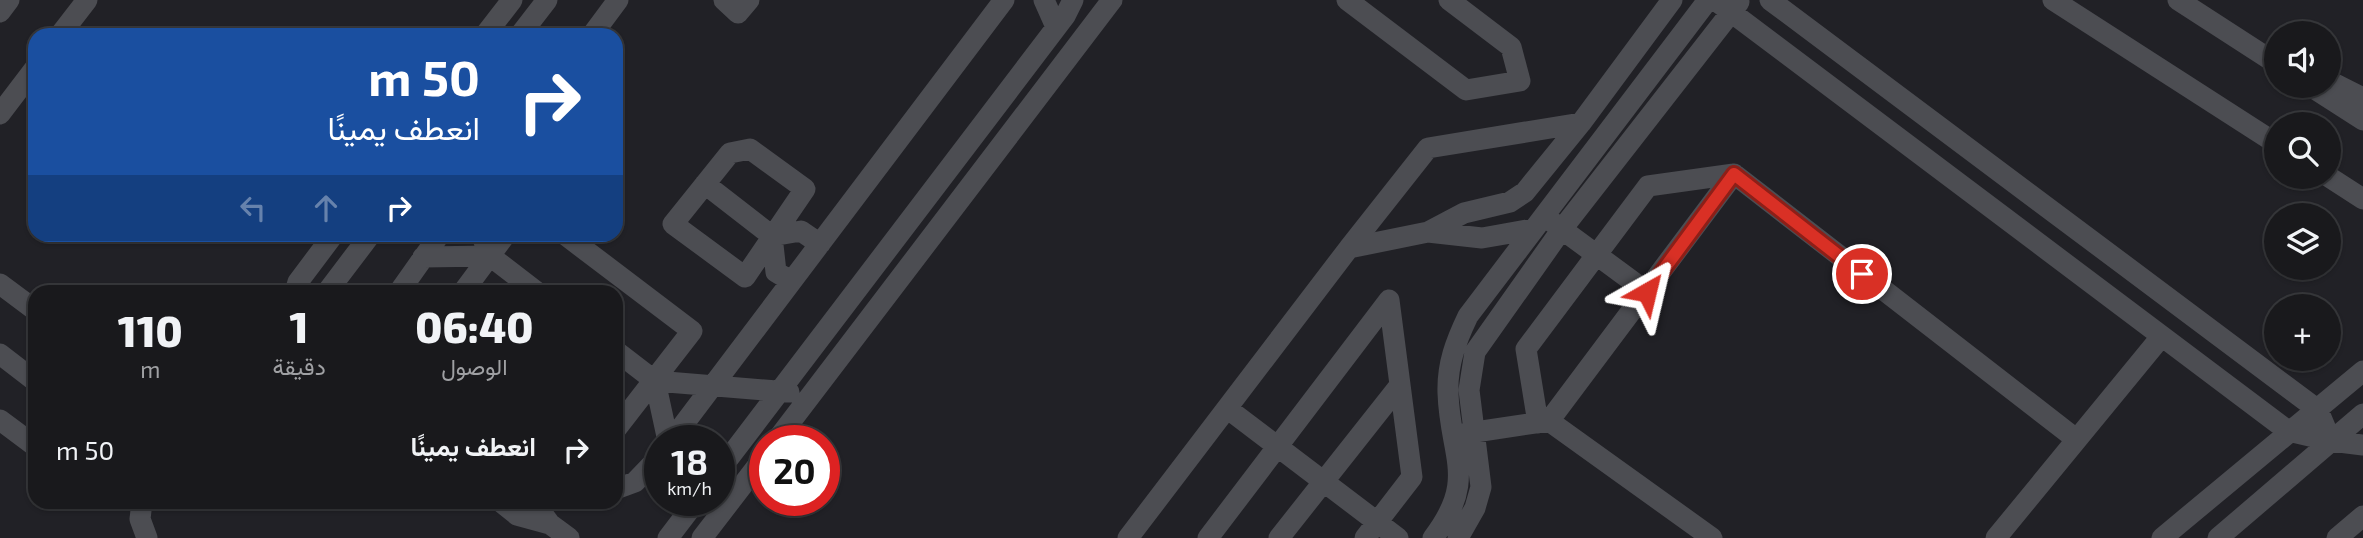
<!DOCTYPE html>
<html lang="ar">
<meta charset="utf-8">
<style>
body{margin:0;font-family:"Exo 2",Vazirmatn,sans-serif;background:#222225;color:#f1f3f6;direction:rtl;height:100vh;display:flex;flex-direction:column;font-size:26px;white-space:nowrap}
*{box-sizing:border-box;margin:0}
p{font-size:23px;color:#9fa0a3}
.icon{flex:none;width:38px;height:38px;fill:none;stroke:currentColor;stroke-width:2;stroke-linecap:round;stroke-linejoin:round}
.map{position:relative;flex:1;overflow:hidden;direction:ltr}
.side{position:absolute;left:28px;top:285px;width:595px;height:224px;display:flex;flex-direction:column;background:#19191c;border-radius:21px;box-shadow:0 2px 5px #0004,0 0 0 2px #37383b;direction:rtl}
.side>*{flex:none}
.guide{position:absolute;left:28px;top:28px;width:595px;height:214px;border-radius:21px;box-shadow:0 2px 5px #0004,0 0 0 2px #37383b;direction:rtl;background:#1a4fa0;color:#fff;overflow:hidden}
.tools{position:absolute;left:2264px;top:21px;display:grid;gap:14px}
.tools a{display:grid;place-items:center;width:77px;height:77px;border-radius:50%;background:#19191c;box-shadow:0 2px 5px #0004,0 0 0 2px #37383b;font-size:35px}
.speed{position:absolute;left:644px;top:425px;display:flex;gap:14px;font-size:35px;font-weight:700;text-align:center}
.speed>*{display:grid;place-content:center;width:91px;height:91px;border-radius:50%;background:#19191c;box-shadow:0 2px 5px #0004,0 0 0 2px #37383b;line-height:1}
.speed small{font-size:18px;font-weight:400}
.speed .limit{border:10px solid #d22;background:#fff;color:#111}
.pin{position:absolute;display:grid;place-items:center;width:60px;height:60px;color:#fff;margin:-30px;border:4px solid #fff;border-radius:50%;box-shadow:0 2px 7px #0007}
.me{position:absolute;width:77px;margin:-38px;rotate:37deg;stroke-linejoin:round;filter:drop-shadow(0 0 5px #0008)}
.turn{display:flex;align-items:center;gap:24px;height:147px;padding:0 28px;font-size:32px}
.turn .icon{width:91px;height:91px;stroke-width:2.5}
.turn b{display:block;font-size:49px;line-height:60px}
.lanes{display:flex;align-items:center;height:66px;padding:0 28px;background:#0003;justify-content:center;gap:35px;direction:ltr}
.lanes .off{opacity:.35}
.eta{display:flex;justify-content:space-evenly;align-items:center;height:119px;text-align:center}
.eta b{font-size:42px;font-weight:800;line-height:49px}
ul{padding:0;list-style:none}
li{display:flex;align-items:center;gap:21px;height:91px;padding:0 28px}
li div{flex:1}
li b{display:block;font-size:26px}
li em{font-style:normal}
.map>svg:first-child{display:block}
.lines{fill:none;stroke-linecap:round;stroke-linejoin:round}
.minor{stroke:#4c4d52;stroke-width:21}
.route-casing{stroke:#8d1f18;stroke-width:18}
.route{stroke:#d93025;stroke-width:12}
</style>
<div class="map">
<svg width="2363" height="538" viewBox="0 0 2363 538">
<rect width="100%" height="100%" fill="#212126"/>
<g class="lines">
<path class="minor" d="M724 0 738 13 749 0
M1044 0 1056 27
M1347 0 1466 90 1520 81 1511 47 1449 0
M1715 0 2288 431 2331 441 2363 445
M1770 0 2318 410 2331 441
M2053 0 2277 144
M2178 0 2277 64
M0 12 9 0
M60 35 87 0
M485 35 512 0
M520 35 547 0
M592 35 618 0
M2329 81 2363 98
M2310 86 2363 120
M0 114 35 68
M750 149 805 189 745 277 673 224 730 153Z
M2329 177 2363 199
M705 184 772 236
M1552 222 1647 292
M1428 232 1482 238 1533 229
M481 234 490 256 537 292
M564 234 692 331 616 429
M1349 248 1428 148 1581 123
M423 257 490 256
M791 281 776 272 772 236 801 231 820 244
M0 284 35 310
M295 292 298 282 334 234
M327 292 371 234
M399 292 440 234
M463 292 506 234
M616 351 655 381 789 392
M0 354 35 381
M655 381 668 441
M1228 409 1398 538
M0 420 35 446
M1549 421 1734 174 2076 439
M1538 423 1526 349 1648 186 1734 174
M1462 434 1549 421 1712 538
M671 441 1004 0
M776 441 1112 0
M719 471 1065 16 1073 0
M616 489 635 482 660 456
M142 502 140 519 147 538
M501 502 517 515 550 524
M534 502 550 524 569 538
M668 538 697 500
M702 538 765 456
M1128 538 1349 248 1428 232 1464 213 1510 202 1525 192 1581 123 1672 0
M1208 538 1389 300 1412 477 1365 538
M1279 538 1400 385
M1433 538C1478 479 1450 457 1448 393 1447 364 1456 341 1468 316L1708 0
M1458 538 1475 508 1481 487 1469 390 1475 352 1562 229 1739 2
M1996 538 2161 337
M2162 538 2363 371
M2218 538 2363 414
M2337 538 2363 516"/>
</g>
<g class="lines">
<g class="route-casing">
<path id="route" d="M1647 292 1734 174 1862 274"/>
</g>
<use href="#route" class="route"/>
</g>
</svg>
<div class="tools">
<a><svg class="icon" aria-label="sound" viewBox="0 0 24 24"><path d="M4 9h4l5-4v14l-5-4H4zM17 9q2 3 0 6"/></svg></a>
<a><svg class="icon" aria-label="search" viewBox="0 0 24 24"><circle cx="10" cy="10" r="6"/><path d="M15 15l6 6"/></svg></a>
<a><svg class="icon" aria-label="layers" viewBox="0 0 24 24"><path d="M12 4l9 5-9 5-9-5zM3 14l9 5 9-5"/></svg></a>
<a>+</a>
</div>
<div class="speed"><div>18<small>km/h</small></div><div class="limit">20</div></div>
<div class="pin" style="left:1862px;top:274px;background:#d93025"><svg class="icon" aria-label="arrive" viewBox="0 0 24 24"><path d="M6 21V4h12l-3 4 3 4H6"/></svg></div>
<svg class="me" style="left:1647px;top:292px" viewBox="-20 -20 40 40"><path d="M0-17L14 15 0 8-14 15z" fill="#d93025" stroke="#fff" stroke-width="4"/></svg>
<div class="guide">
<div class="turn"><svg class="icon" aria-label="right" viewBox="0 0 24 24"><path d="M7 20v-9h11M14 6l5 5-5 5"/></svg><div><b>50 m</b>انعطف يمينًا</div></div>
<div class="lanes"><svg class="icon off" aria-label="left" viewBox="0 0 24 24"><path d="M17 20v-9H6M10 6l-5 5 5 5"/></svg><svg class="icon off" aria-label="ahead" viewBox="0 0 24 24"><path d="M12 20V5M6 11l6-6 6 6"/></svg><svg class="icon" aria-label="right" viewBox="0 0 24 24"><path d="M7 20v-9h11M14 6l5 5-5 5"/></svg></div>
</div>
<section class="side">
<div class="eta">
<div><b>06:40</b><p>الوصول</p></div>
<div><b>1</b><p>دقيقة</p></div>
<div><b>110</b><p>m</p></div>
</div>
<ul>
<li><svg class="icon" aria-label="right" viewBox="0 0 24 24"><path d="M7 20v-9h11M14 6l5 5-5 5"/></svg><div><b>انعطف يمينًا</b></div><em>50 m</em></li>
</ul>
</section>
</div>
